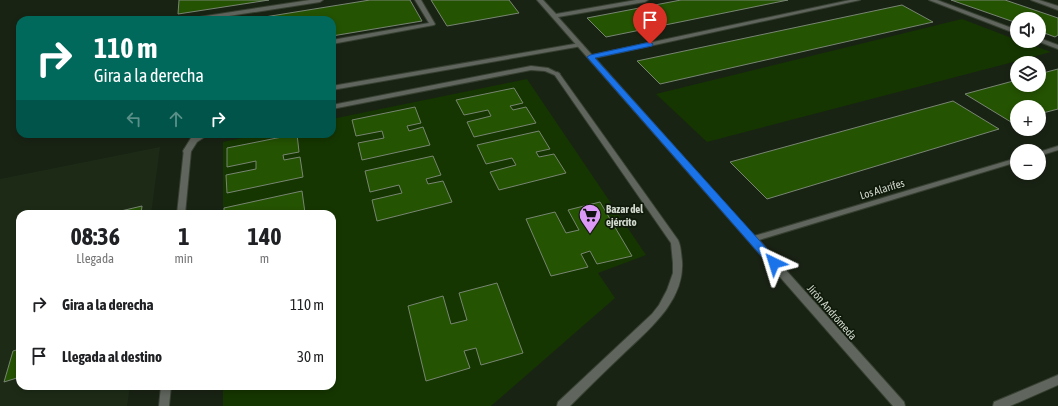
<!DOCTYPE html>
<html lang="es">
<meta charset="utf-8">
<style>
body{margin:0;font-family:"Asap Condensed",sans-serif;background:#f2f2f2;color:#202124;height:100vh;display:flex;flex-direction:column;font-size:15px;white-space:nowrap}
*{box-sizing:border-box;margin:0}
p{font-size:13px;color:#757577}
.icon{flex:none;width:22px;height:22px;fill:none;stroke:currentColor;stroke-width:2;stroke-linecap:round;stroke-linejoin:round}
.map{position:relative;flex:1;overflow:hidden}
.side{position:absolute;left:16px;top:210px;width:320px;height:180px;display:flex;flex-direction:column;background:#fff;border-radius:12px;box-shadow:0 2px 6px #0003}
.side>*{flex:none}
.hud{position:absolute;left:16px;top:16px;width:320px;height:122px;border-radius:12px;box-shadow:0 2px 6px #0003;background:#00695c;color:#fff;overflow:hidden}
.controls{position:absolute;left:1010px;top:12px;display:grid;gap:8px}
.controls a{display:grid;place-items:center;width:36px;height:36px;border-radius:50%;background:#fff;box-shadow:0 2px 6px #0003;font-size:20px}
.pin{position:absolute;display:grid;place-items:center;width:34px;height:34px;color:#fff;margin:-41px -17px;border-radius:50% 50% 50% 0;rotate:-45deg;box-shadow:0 0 4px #0007}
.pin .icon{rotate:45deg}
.me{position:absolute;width:44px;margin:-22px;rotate:319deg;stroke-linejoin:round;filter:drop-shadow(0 0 3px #0008)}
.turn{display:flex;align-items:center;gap:14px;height:84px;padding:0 12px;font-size:18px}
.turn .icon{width:52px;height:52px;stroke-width:2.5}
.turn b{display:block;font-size:28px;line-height:34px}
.lanes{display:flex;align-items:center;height:38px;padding:0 12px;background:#0003;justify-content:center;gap:20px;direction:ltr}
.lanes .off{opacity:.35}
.eta{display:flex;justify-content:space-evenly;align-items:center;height:68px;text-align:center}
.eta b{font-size:24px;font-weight:700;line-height:28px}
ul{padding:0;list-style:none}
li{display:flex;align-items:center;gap:12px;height:52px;padding:0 12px}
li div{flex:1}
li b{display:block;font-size:15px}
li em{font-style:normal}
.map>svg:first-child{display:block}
.built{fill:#1d2b16}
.green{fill:#153600}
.building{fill:#245302;stroke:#788573}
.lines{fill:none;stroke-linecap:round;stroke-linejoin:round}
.lane-casing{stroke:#374032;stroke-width:2}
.street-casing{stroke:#374032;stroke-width:2}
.lane{fill:#60655d;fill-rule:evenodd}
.street{fill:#60655d;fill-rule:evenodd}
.route{fill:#1a73e8;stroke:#114b97}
.labels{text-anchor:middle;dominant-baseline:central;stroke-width:3.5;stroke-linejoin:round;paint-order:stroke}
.street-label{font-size:11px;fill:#d2d9cf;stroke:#101a0b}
.poi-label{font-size:11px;font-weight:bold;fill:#d2d9cf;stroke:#101a0b;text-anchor:start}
</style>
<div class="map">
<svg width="1058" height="406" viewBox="0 0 1058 406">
<rect width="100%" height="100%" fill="#192314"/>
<path class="built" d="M160 147 151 214H20V386H130L127 406H0V179Z"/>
<path class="green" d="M962 19 1017 40V41H1021L1051 52 707 142 656 94Z
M527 79 646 255 598 273 615 298 491 406H223V386H332V214H223V142L261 134H332V119Z"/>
<path class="building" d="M179 0H269L178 14Z
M370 0H410L422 21 332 36V20H246Z
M431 0H509L519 13 447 26Z
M681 0H788L606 37 587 18Z
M951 0H1005L1058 18V35L1055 37 1039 31V19H1017V23Z
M902 5 933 22 660 84 637 61Z
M1058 69V109L1039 114V107H1017V121L1011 122 965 94 1017 80V85H1039V74Z
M514 88 523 103 510 106 513 110 526 107 536 123 474 137 467 122 491 116 488 110 464 115 456 100Z
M953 101 999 129 767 199 730 162Z
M415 107 421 123 407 126 409 131 423 127 430 145 362 160 358 143 384 138 382 131 356 136 352 120Z
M539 131 550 149 536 152 539 157 554 154 566 173 499 190 490 172 516 165 512 158 486 164 477 145Z
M297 134 299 152 283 155 284 160 300 157 303 177 227 193 226 175 256 169V161L227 167V148Z
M433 156 441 175 426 179 428 184 443 181 452 202 377 221 372 200 402 193 399 185 370 192 365 171Z
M302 191 305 213 299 214H224V208Z
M600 202 632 256 597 264 590 251 581 254 588 267 551 276 526 219 555 212 566 233 579 230 568 210Z
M142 206 141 214H108Z
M497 283 523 353 481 365 476 348 464 351 470 368 426 381 408 306 443 296 451 324 467 320 459 293Z
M20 349V377L4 382 13 351Z"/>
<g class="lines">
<g class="lane-casing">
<path id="lane" d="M580 43 583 45 582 46 332 90V86Z
M531 66 548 68 560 74 557 76 545 71 531 70 332 109V105Z
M200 134H209L197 142 190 153H184L183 151 191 138Z"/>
</g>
<g class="street-casing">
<path id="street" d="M310 0H323L320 2 203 20H190L193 18Z
M415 0H421L435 24 434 25 332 44V40L429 23Z
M537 0H543L556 14 636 0H648L645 2 558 17 592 55 850 0H860L595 58 754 236 1017 158V162L759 240 904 402 905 406H893Z
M929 0H937L1017 30V34Z
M1031 0H1039L1058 6V10Z
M1039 38 1058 45V49L1037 41H1039Z
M557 72 559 73 678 240C681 246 681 254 682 261 685 302 647 331 620 357 603 373 586 390 570 406H557L558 402 652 314 659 305 667 290 673 273V263L671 243 554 74Z
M1058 146V150L1039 156V152Z
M184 149H187L191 151 185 214H177Z
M1058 375V385L1010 406H993L994 402Z
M161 386H171L169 406H159Z"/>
</g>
<use href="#lane" class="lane"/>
<use href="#street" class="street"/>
</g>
<path class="route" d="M650 42 653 44 652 46 595 58 777 260 779 263 777 266H770L587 57 590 55Z"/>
<defs>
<g id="supermarket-pin" transform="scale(1.15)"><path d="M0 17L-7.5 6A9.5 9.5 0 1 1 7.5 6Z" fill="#dc99f5" stroke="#101a0b"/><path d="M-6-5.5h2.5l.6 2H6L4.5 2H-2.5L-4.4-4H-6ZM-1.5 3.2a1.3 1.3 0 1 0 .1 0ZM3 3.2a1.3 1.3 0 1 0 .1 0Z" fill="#111"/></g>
</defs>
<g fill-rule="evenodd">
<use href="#supermarket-pin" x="590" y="215"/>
</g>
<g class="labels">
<g class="street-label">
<text transform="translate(882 189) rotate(-17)">Los Alarifes</text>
<text transform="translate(832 312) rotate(49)">Jirón Andrómeda</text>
</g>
<g class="poi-label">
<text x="606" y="209">Bazar del<tspan x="606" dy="13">ejército</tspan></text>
</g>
</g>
</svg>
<div class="controls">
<a><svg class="icon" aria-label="sound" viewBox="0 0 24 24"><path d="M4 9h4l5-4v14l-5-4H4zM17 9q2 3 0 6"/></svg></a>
<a><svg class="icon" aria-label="layers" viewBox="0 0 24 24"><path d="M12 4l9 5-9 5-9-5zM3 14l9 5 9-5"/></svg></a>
<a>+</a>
<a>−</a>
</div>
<div class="pin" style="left:650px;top:44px;background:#d93025"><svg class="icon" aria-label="arrive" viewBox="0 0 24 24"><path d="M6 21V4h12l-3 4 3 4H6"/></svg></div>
<svg class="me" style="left:774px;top:263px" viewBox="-20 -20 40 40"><path d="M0-17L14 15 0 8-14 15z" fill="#1a73e8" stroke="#fff" stroke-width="4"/></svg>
<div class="hud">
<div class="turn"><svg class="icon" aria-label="right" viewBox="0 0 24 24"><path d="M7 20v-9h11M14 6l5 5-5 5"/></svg><div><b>110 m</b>Gira a la derecha</div></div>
<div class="lanes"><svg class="icon off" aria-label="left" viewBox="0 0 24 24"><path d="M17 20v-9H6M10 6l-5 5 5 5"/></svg><svg class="icon off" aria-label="ahead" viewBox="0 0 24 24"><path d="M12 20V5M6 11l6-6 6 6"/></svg><svg class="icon" aria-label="right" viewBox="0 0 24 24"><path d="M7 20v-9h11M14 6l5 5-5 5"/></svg></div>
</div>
<section class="side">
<div class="eta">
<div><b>08:36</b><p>Llegada</p></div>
<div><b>1</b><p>min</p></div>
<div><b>140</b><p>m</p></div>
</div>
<ul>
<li><svg class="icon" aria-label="right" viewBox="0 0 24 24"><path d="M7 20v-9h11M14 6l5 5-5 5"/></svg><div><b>Gira a la derecha</b></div><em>110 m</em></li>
<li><svg class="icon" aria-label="arrive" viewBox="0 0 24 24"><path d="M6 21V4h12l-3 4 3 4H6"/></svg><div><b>Llegada al destino</b></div><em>30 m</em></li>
</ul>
</section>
</div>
